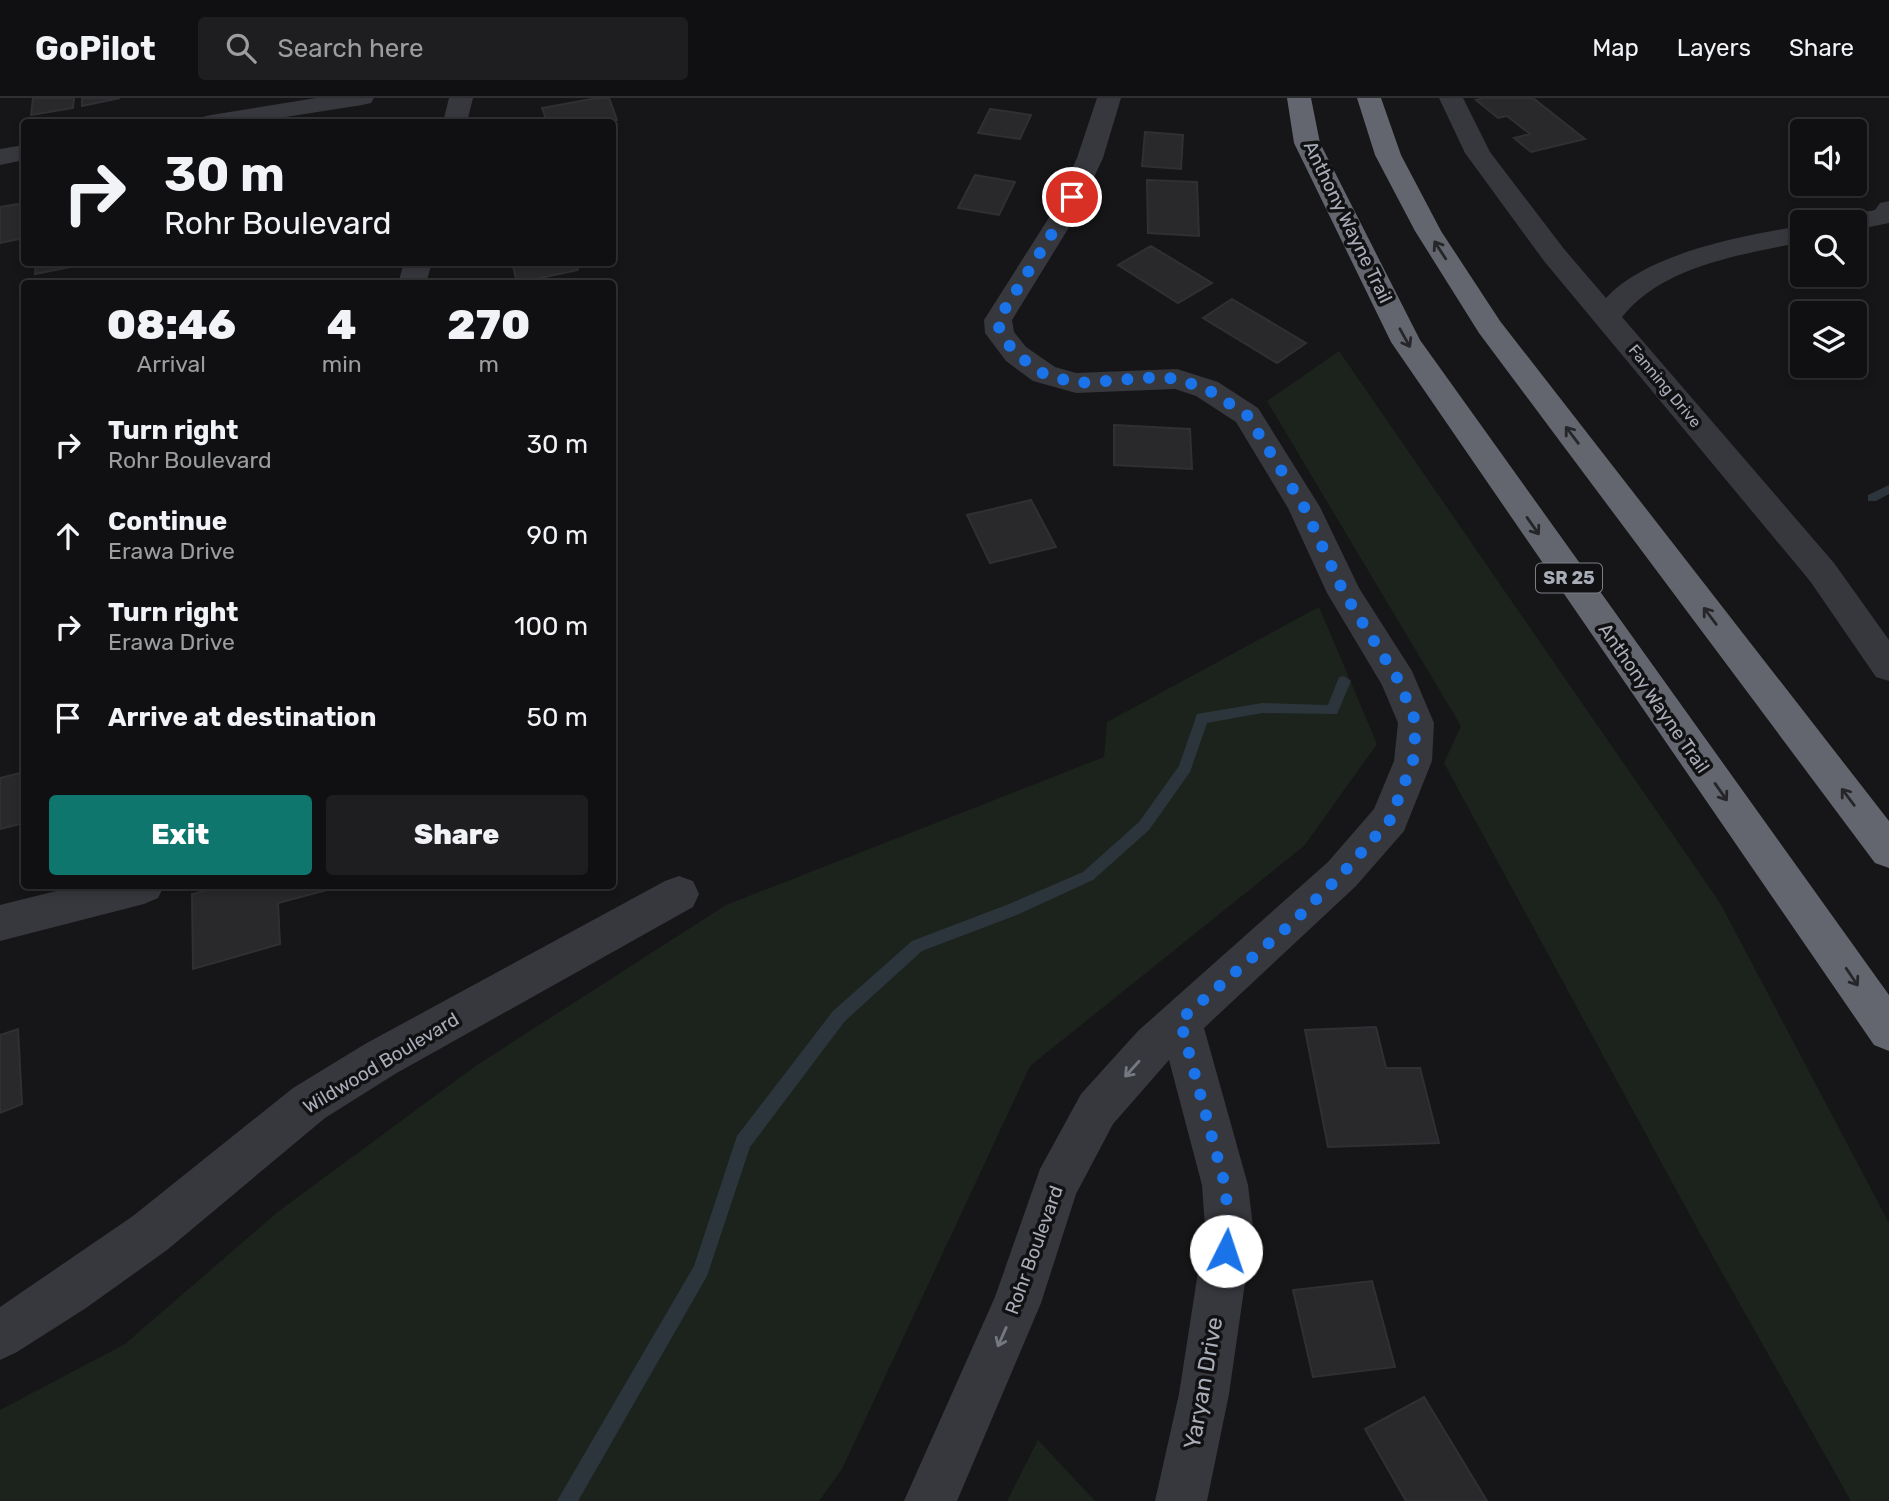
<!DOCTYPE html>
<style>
body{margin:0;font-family:Rubik,sans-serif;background:#1e1e20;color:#f1f3f6;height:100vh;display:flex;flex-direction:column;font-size:26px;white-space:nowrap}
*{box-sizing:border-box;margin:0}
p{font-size:23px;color:#9c9d9f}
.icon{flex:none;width:38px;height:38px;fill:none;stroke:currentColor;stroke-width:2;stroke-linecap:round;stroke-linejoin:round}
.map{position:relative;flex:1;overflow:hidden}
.panel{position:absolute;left:21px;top:182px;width:595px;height:609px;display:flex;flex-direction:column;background:#101012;border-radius:7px;box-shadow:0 4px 10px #0003,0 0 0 2px #303032}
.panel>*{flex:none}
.top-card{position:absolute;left:21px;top:21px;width:595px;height:147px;border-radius:7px;box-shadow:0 4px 10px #0003,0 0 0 2px #303032;background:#101012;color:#f1f3f6;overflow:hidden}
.tools{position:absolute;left:1790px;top:21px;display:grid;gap:14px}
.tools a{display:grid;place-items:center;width:77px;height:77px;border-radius:7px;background:#101012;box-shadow:0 4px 10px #0003,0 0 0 2px #303032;font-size:35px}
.pin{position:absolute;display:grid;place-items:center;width:60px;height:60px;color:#fff;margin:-30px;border:4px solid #fff;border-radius:50%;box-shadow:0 2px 7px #0007}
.me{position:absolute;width:77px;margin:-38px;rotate:4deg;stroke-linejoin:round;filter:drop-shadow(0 0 5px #0008)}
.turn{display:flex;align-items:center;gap:24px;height:147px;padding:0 28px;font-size:32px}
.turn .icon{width:91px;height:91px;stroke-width:2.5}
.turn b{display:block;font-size:49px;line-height:60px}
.eta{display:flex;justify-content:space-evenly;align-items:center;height:119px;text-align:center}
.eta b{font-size:42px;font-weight:800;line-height:49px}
.primary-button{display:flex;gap:14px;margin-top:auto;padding:14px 28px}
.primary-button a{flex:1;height:80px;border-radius:7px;background:#0f766e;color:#fff;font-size:28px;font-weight:800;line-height:80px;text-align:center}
.primary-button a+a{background:#1e1e20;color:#f1f3f6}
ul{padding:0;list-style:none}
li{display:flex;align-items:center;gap:21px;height:91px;padding:0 28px}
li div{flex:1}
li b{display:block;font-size:26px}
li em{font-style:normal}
header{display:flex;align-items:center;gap:42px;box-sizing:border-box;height:98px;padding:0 35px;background:#101012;border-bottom:2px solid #303032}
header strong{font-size:33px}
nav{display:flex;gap:38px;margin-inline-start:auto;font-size:24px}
.search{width:490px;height:63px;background:#1e1e20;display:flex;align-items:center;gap:18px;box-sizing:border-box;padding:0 24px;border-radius:7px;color:#9c9d9f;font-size:26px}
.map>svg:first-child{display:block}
.green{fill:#1c231d}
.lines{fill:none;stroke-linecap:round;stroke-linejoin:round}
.stream{fill:#2c353c;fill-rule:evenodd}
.building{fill:#29292c;stroke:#303034;stroke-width:2}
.minor{fill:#37383d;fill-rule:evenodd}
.highway{fill:#63666e;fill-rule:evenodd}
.oneway{stroke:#26262a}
.oneway2{stroke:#757881}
.route{stroke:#1a73e8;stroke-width:12;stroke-dasharray:0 21.6}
.labels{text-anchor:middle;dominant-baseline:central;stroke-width:7;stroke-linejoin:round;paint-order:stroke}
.far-street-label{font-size:16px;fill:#a8adb8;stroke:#111113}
.shield{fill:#111113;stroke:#7b7e86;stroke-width:2}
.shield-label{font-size:18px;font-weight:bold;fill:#a8adb8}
.street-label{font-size:19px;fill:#a8adb8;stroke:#111113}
.near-street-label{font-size:23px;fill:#a8adb8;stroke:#111113}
</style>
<header>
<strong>GoPilot</strong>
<div class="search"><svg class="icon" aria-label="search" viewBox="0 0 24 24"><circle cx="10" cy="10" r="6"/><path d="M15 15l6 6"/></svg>Search here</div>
<nav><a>Map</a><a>Layers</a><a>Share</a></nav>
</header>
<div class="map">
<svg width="1889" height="1403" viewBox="0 0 1889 1403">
<rect width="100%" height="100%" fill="#161618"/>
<path class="green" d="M1339 253 1720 805 1889 1125V1403H1851L1697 1130 1444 665 1461 628 1267 303Z
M1319 509 1377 646 1304 748 1030 968 842 1371 819 1403H0V1312L125 1246 279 1113 477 967 726 807 1104 659 1107 624Z
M1038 1342 1095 1403H1007Z"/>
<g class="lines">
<path class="stream" d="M1889 387V396L1876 403H1868V397Z
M1344 578 1351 583 1337 616 1262 615 1207 625 1190 674 1149 732 1093 782 1019 816 922 853 845 923 750 1049 707 1178 578 1403H557L694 1168 737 1038 833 913 912 843 1009 806 1083 774 1139 724 1179 668 1197 616 1262 605 1328 607 1339 579Z"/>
</g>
<path class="building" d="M33 0H74L73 10 31 17Z
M82 0H120L82 8Z
M597 0H609L617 22 601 24H547L542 10Z
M1484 0H1533L1585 41 1531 54 1514 40 1530 36 1507 18 1498 20 1476 2Z
M990 11 1031 17 1020 41 978 35Z
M1145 34 1183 37 1181 71 1142 68Z
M975 77 1015 84 999 117 958 110Z
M1147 82 1197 84 1199 138 1148 135Z
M24 105V140L0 145V109Z
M1151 148 1212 185 1178 205 1118 167Z
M36 164H71V169L35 176Z
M512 164H576L578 172 517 185Z
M1232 201 1306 245 1277 265 1203 220Z
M1114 327 1190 331 1192 371 1114 367Z
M1031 402 1056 449 990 465 967 417Z
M24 674V725L0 731V680Z
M225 788H342L278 805 280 846 193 871 192 796Z
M1376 929 1386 970H1420L1439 1045 1328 1049 1305 932Z
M18 931 22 1006 0 1015V937Z
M1372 1183 1395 1269 1313 1279 1293 1192Z
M1424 1299 1487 1403H1406L1365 1331Z"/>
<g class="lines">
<path class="minor" d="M316 0H374L371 5 362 7 254 24H199L202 19 211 17Z
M449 0H473L467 24H443Z
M1097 0H1121L1103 60 1076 118 1012 222 1014 234 1026 249 1055 269 1076 275 1177 271 1218 284 1258 310 1320 409 1359 490 1412 573 1434 625 1432 663 1404 733 1356 788 1204 930 1248 1087 1253 1129 1229 1296 1207 1403H1155L1179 1296 1205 1129 1202 1087 1169 962 1113 1026 1076 1096 1041 1205 957 1403H904L995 1199 1040 1071 1081 996 1138 933 1328 764 1374 711 1394 663 1398 625 1382 587 1327 495 1288 410 1236 324 1196 298 1175 291 1076 295 1033 283 1006 263 985 235 984 222 1050 118 1077 60Z
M1439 0H1463L1490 54 1564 151 1606 200C1647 155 1744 137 1802 128V144C1741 157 1664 167 1622 219L1834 465 1889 542V583L1876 579 1810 483 1544 163 1465 55Z
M24 47V62L0 67V51Z
M1889 103V125L1855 132V124H1842L1846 118 1875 112 1880 105Z
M404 164H432L426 186H398Z
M679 778 693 783 699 796 693 809 395 976 325 1020 167 1152 86 1210 17 1254 0 1262V1209L133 1118 293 990 365 946 665 783Z
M76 788H164L158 800 144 806 0 843V807Z"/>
<path class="highway" d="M1287 0H1311L1320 45 1420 242 1889 897V953L1874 947 1391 244 1294 45Z
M1357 0H1381L1401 57 1441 133 1500 223 1889 723V770L1875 765 1479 235 1415 133 1375 57Z"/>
</g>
<defs><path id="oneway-shaft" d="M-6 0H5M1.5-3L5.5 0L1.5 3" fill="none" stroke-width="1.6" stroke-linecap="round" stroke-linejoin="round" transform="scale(1.75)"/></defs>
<g class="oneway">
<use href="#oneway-shaft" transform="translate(1440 152) rotate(-123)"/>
<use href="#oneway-shaft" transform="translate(1405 240) rotate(61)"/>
<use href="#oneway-shaft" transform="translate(1572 337) rotate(-127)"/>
<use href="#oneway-shaft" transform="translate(1533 428) rotate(55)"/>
<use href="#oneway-shaft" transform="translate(1710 518) rotate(-127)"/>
<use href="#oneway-shaft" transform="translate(1721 694) rotate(55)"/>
<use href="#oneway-shaft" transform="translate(1848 699) rotate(-127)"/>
<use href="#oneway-shaft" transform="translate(1852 879) rotate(56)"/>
</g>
<g class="oneway2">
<use href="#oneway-shaft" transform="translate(1132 971) rotate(132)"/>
<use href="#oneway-shaft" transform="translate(1002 1239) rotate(114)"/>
</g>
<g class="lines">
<path class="route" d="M1072 99 1063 118 998 222 1000 235 1016 256 1044 276 1076 285 1161 279 1177 281 1207 291 1247 317 1304 409 1344 495 1399 583 1416 625 1413 663 1390 722 1342 776 1291 826 1180 922 1225 1087 1229 1129 1226 1153"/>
</g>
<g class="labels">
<g class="far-street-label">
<text transform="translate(1665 288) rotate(50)">Fanning Drive</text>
</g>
<rect class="shield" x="1536" y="465.5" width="66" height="29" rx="5"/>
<g class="shield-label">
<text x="1569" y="480">SR 25</text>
</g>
<g class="street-label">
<text transform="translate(1348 124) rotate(64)">Anthony Wayne Trail</text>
<text transform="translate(1654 600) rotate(55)">Anthony Wayne Trail</text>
<text transform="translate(381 965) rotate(-31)">Wildwood Boulevard</text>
<text transform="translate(1034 1152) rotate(-70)">Rohr Boulevard</text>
</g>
<g class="near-street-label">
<text transform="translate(1203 1285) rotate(-80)">Yaryan Drive</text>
</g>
</g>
</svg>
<div class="tools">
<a><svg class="icon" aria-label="sound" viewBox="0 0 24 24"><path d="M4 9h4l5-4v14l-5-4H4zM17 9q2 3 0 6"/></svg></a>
<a><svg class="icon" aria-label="search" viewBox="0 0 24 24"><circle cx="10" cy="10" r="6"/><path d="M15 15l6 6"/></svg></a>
<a><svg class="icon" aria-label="layers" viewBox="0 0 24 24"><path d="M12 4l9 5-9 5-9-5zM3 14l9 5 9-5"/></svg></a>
</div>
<div class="pin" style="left:1072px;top:99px;background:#d93025"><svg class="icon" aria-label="arrive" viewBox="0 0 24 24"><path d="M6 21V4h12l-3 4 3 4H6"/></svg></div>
<svg class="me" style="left:1226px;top:1153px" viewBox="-20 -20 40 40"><circle r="19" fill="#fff"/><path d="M0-13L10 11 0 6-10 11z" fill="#1a73e8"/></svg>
<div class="top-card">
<div class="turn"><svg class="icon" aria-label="right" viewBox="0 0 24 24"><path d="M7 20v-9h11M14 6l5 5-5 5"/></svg><div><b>30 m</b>Rohr Boulevard</div></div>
</div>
<section class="panel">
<div class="eta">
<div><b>08:46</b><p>Arrival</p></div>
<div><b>4</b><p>min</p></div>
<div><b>270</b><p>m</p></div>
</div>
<ul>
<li><svg class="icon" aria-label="right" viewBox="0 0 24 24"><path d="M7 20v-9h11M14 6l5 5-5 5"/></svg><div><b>Turn right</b><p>Rohr Boulevard</p></div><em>30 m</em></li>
<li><svg class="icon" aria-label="ahead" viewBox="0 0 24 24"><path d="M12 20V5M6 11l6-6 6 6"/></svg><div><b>Continue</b><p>Erawa Drive</p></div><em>90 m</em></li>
<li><svg class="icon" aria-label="right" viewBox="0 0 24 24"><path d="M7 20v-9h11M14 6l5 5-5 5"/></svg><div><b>Turn right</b><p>Erawa Drive</p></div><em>100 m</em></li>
<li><svg class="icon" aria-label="arrive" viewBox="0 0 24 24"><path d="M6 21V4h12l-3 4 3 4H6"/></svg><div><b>Arrive at destination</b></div><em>50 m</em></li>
</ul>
<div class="primary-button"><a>Exit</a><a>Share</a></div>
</section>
</div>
